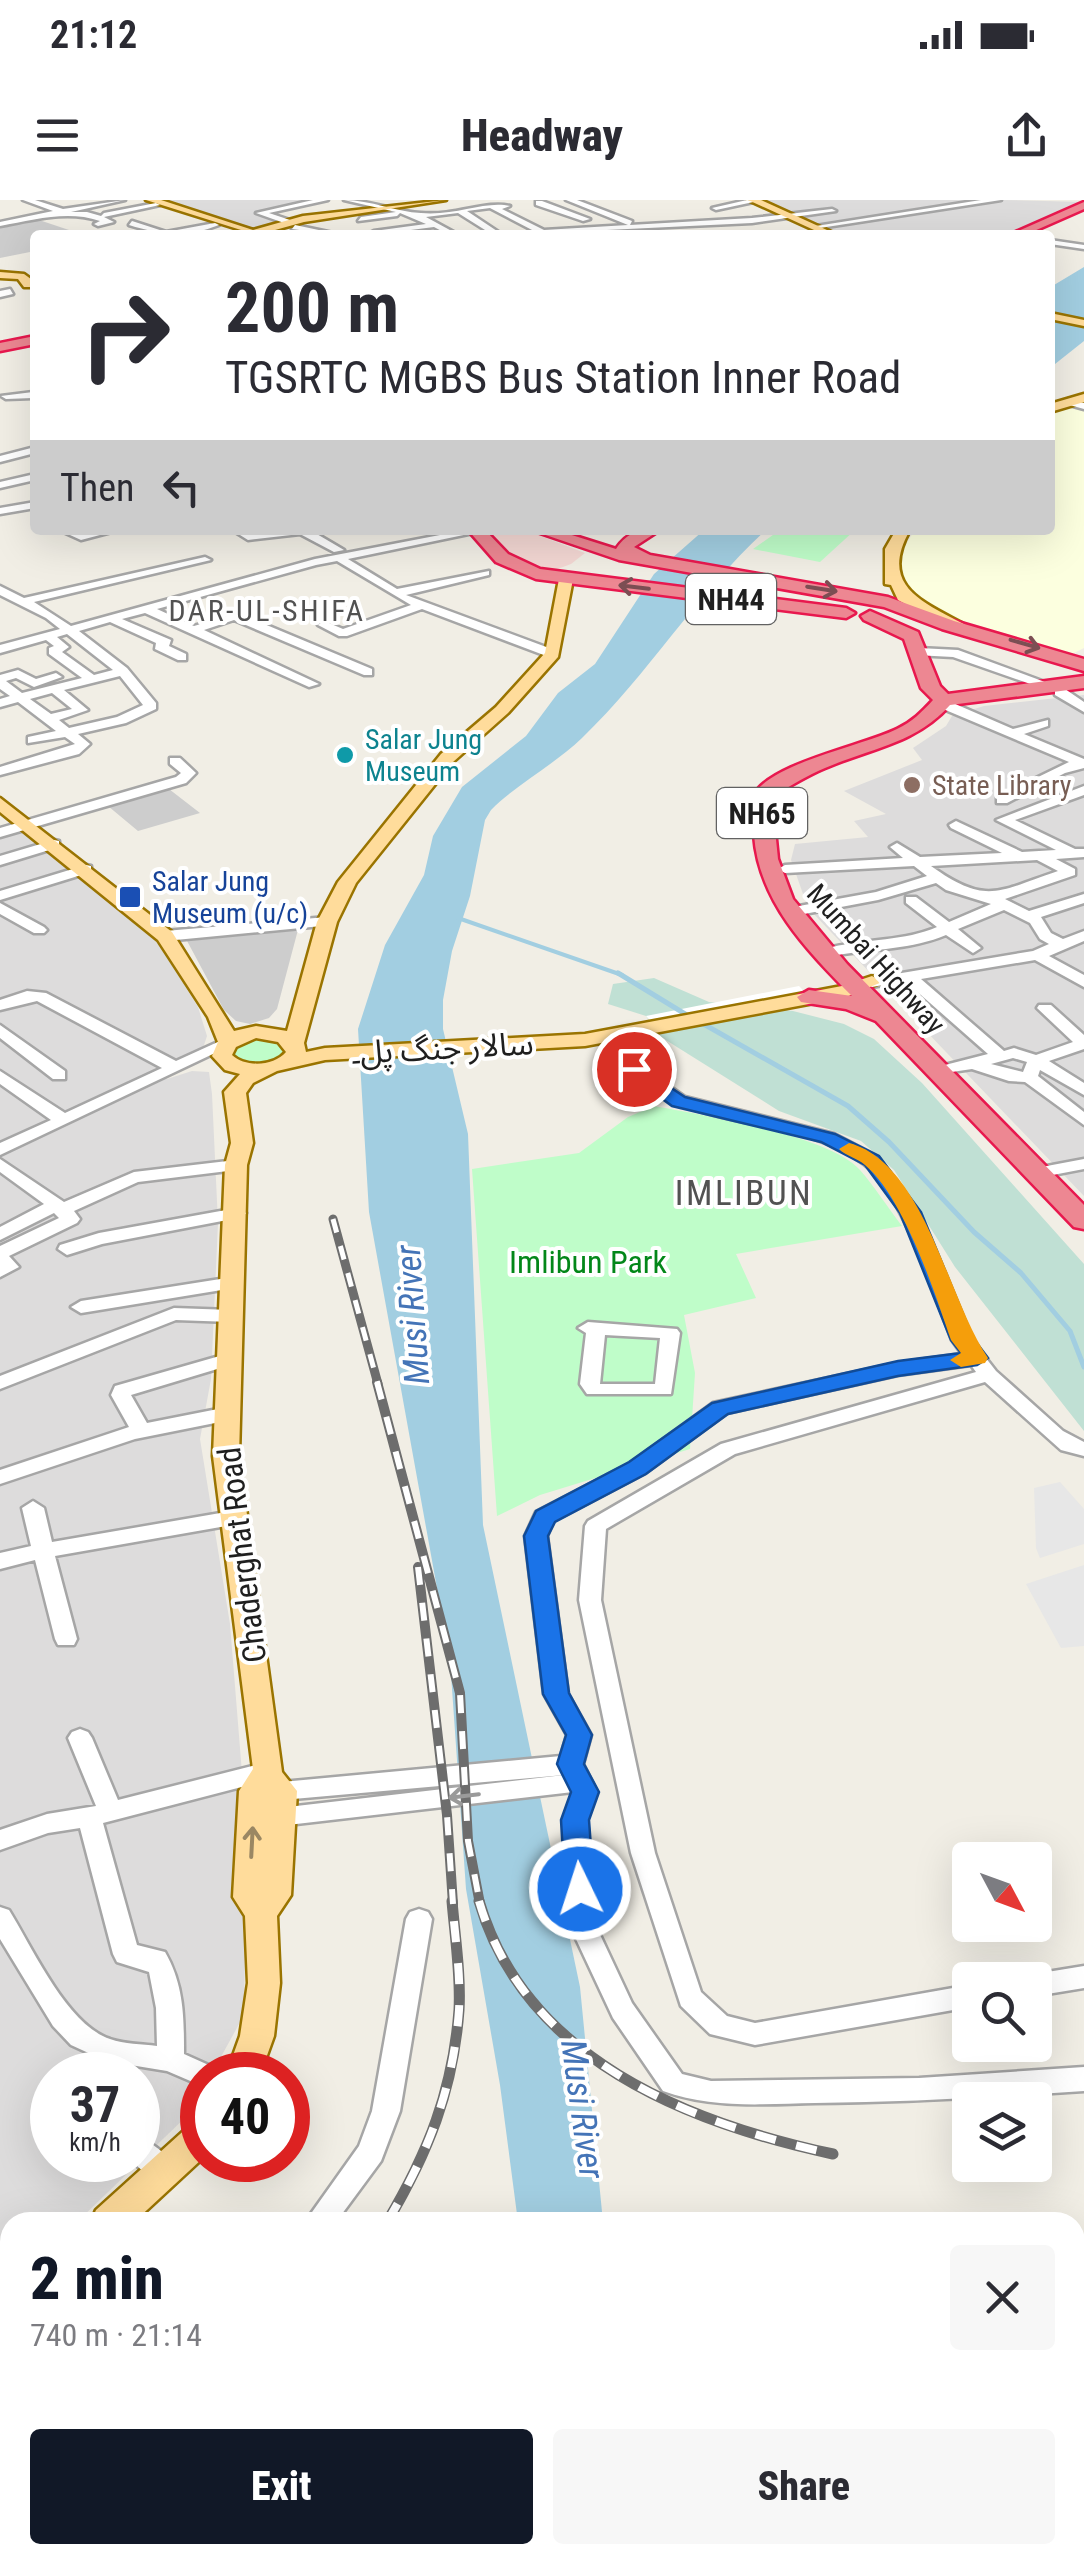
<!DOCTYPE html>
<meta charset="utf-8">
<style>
body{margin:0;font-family:"Roboto Condensed","Noto Sans Arabic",sans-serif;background:#f7f7f7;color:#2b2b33;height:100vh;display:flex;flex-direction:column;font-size:38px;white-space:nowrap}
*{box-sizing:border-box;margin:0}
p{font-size:32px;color:#7c7c81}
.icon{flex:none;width:55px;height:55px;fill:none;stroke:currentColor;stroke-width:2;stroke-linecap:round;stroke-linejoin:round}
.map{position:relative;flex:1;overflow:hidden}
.panel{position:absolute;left:0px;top:2012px;width:1085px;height:352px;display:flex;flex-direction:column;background:#fff;border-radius:30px 30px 0 0;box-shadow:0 10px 40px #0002}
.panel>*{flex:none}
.banner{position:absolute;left:30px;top:30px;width:1025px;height:305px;border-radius:10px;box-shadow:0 10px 40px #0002;background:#fff;color:#2b2b33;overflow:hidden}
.needle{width:65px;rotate:131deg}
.buttons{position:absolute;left:952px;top:1642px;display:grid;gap:20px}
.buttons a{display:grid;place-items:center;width:100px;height:100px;border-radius:10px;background:#fff;box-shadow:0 10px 40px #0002;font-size:50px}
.speed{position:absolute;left:30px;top:1852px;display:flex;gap:20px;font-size:50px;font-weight:700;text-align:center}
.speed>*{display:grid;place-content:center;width:130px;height:130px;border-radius:50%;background:#fff;box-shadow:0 10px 40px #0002;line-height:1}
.speed small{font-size:25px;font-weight:400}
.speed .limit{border:15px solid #d22;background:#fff;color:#111}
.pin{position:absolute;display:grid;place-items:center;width:85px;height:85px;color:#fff;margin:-42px;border:5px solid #fff;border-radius:50%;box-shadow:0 2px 10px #0007}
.me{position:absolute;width:110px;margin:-55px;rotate:356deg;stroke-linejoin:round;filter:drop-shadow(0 0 8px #0008)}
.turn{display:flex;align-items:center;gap:35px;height:210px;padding:0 30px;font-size:45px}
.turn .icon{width:130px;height:130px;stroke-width:2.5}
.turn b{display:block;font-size:70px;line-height:85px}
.then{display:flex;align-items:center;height:95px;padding:0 30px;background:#0003;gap:20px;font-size:38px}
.round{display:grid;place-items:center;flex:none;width:105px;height:105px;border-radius:10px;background:#f7f7f7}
.overview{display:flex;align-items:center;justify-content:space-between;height:170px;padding:0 30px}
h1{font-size:60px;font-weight:800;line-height:75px;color:#111827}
.cta{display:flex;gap:20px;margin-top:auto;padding:20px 30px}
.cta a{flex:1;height:115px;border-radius:10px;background:#111827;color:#fff;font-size:40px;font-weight:800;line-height:115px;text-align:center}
.cta a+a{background:#f7f7f7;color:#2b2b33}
.status{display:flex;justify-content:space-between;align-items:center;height:70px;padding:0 50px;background:#fff;direction:ltr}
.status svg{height:28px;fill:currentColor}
header{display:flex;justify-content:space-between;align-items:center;height:130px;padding:0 30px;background:#fff;font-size:45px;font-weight:800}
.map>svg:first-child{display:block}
.residential{fill:#dddcdc;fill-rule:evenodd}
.commercial{fill:#f3d7d3}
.education{fill:#fcffdf}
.religious{fill:#cdcdcd}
.wetland{fill:#c0e0d4}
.park{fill:#bffdc9}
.parking{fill:#e7e7e7}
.water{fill:#a2cee1}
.pier{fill:#fff}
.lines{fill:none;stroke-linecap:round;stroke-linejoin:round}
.stream-far2{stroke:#a2cee1;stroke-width:4}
.stream-far1{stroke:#a2cee1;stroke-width:5}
.stream{stroke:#a2cee1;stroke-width:8}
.minor-casing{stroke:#a6a6a6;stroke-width:5}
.major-casing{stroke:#9a7400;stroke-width:5}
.highway-casing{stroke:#e8184e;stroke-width:5}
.minor{fill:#fff;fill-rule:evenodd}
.major{fill:#ffdc9b;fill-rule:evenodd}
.highway{fill:#ed8792;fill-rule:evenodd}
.rail-far2-casing{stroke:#6d6d6d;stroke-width:9}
.rail-far1-casing{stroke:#6d6d6d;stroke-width:10}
.rail-casing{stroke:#6d6d6d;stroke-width:11}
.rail-far2{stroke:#fff;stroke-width:5;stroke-dasharray:14;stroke-linecap:butt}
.rail-far1{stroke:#fff;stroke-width:6;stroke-dasharray:18;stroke-linecap:butt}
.rail{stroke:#fff;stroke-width:8;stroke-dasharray:21;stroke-linecap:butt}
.oneway{stroke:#7c4e53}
.oneway2{stroke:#9a9a9a}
.oneway3{stroke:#9a8763}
.route{fill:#1a73e8;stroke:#114b97;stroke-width:2.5}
.slow{fill:#f59e0b}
.culture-dot{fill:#0f9aa8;stroke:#fff;stroke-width:4}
.education-dot{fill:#8d6e63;stroke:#fff;stroke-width:4}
.transit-dot{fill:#1a4fb4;stroke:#fff;stroke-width:4}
.labels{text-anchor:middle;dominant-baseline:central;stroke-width:8;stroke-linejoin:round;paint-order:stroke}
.far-culture-label{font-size:28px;fill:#0d838f;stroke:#fff;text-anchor:start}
.far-education-label{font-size:28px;fill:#785e54;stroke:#fff;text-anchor:start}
.far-transit-label{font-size:28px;fill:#164399;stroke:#fff;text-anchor:start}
.far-street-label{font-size:28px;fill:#1f1f1f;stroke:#fff}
.shield{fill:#fff;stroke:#626262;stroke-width:2.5}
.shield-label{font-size:30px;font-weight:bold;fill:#1f1f1f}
.far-neighbourhood-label{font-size:30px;letter-spacing:2.5px;fill:#525252;stroke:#fff}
.street-label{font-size:32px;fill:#1f1f1f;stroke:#fff}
.park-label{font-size:32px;fill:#038719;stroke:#fff}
.neighbourhood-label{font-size:35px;letter-spacing:2.5px;fill:#525252;stroke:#fff}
.water-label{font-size:35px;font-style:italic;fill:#4474b7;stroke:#fff}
</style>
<div class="status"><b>21:12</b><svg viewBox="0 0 49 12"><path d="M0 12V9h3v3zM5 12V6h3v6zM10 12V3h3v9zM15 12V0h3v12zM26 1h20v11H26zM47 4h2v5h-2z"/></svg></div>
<header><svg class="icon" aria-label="menu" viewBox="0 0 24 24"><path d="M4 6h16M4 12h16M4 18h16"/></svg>Headway<svg class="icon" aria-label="share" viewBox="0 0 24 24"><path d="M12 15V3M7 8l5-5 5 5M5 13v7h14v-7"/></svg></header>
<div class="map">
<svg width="1084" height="2363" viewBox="0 0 1084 2363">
<rect width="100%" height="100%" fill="#f1eee5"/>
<path class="residential" d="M162 0H317L256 12 281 23 254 32Z
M759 0H993L823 25Z
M1003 0 1084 2 1008 35H839L828 26Z
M1084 495V996L808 708 791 660 795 644 868 637 854 621 886 614 844 591 922 560 913 548 946 526 952 516 984 506Z
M23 632 139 722 159 745 198 807 207 836 203 848 154 871 167 879 192 871 209 872 212 894 218 1023 211 1179 200 1239 230 1424 247 1635 244 1815 211 1875H202V1891L192 1911 77 2022H10V2073L0 2080V638ZM52 1875H138V1960H52Z"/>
<path class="commercial" d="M483 330H525L585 353 571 364 555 370 530 368 510 360Z"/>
<path class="education" d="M1066 205 1084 210V448L1072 454 935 412 906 393 899 355 915 330H1050V210Z"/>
<path class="religious" d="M36 19 84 35H35V51L0 58V26Z
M169 589 200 613 138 631 108 606Z
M299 726 277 809 269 818 250 824 236 821 224 810 186 739Z"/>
<path class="wetland" d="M654 778 709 802 793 811 844 824 874 839 922 883 1084 1064V1231L955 1067 894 970 861 941 779 911 661 837 646 816 608 804 613 784Z
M1075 2210H1084V2363H553L559 2355H1075Z"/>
<path class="park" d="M780 330H855L820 362 753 349Z
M273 837 286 848 277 860 251 864 233 856 232 849 247 838Z
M654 906C701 915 829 935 860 970 875 987 888 1008 902 1026L736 1054 756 1098 684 1115 695 1173 690 1249 540 1295 497 1316 472 969 579 953 628 917Z"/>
<path class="parking" d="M1060 1282 1084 1309V1344L1040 1358 1036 1348 1034 1288Z
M1084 1365V1446L1061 1448 1026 1384Z"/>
<path class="water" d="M1084 67V141L1050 168V95L1054 85Z
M704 330H766C697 393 649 474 582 538 554 565 518 583 491 610L485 620 470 696 452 751 443 800V829L468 934 483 1325 580 1787 603 2022H518L500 1885 466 1689 450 1460 369 1012 358 829 385 745 424 675 433 636 462 587 526 536 558 493 595 464 654 374Z
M372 2355H559L553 2363H366Z"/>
<path class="pier" d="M799 786 814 802 660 832 646 816Z"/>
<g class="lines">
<path class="stream-far2" d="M458 718 622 775"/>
<path class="stream-far1" d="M618 773 690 817
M700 822 848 906 889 942 974 1032 1021 1073 1070 1131 1084 1167"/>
<path class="stream" d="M1075 2328 1084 2324
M553 2363 567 2355"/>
<g class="minor-casing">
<path id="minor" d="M23 0H35L63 9 125 0 71 12H87L101 16 104 13 156 3 160 5 104 17 114 22 98 26 94 24 100 21C67 10 34 20 0 26V22L53 11Z
M313 0H328L269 13 290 20 287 24 256 13Z
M344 0C371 0 396 12 421 13 457 16 486 0 510 6L502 9 544 30 628 25 566 0H577L632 21 630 25 752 18 832 9 836 11 752 23 504 35 534 31 490 8 467 11 503 35H493L458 13 426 17 459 35H449L434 27 372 35 370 33 374 31 426 24 400 13 397 16 358 21 361 17 396 12Z
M747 0 758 1 716 10 712 8Z
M981 0H1001L820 28 816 26Z
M536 1H542L590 19 583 21 536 5Z
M132 21 166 32 215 23 219 25C186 38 161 35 129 25Z
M295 25 333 33 337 35 292 29Z
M1050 40 1084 45V49L1050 44Z
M10 89 13 94 0 97V91Z
M33 192V198L6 199 1 196Z
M1069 199 1084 203V209L1066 204Z
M35 247V253L0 262V256Z
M35 274V280L0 288V282Z
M35 302V308L0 314V308Z
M59 330 82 333 119 330 81 340Z
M232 330 250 333 310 330 344 350 334 352 300 334 248 340Z
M466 330 483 331 348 359 397 389 489 371V375L406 395 557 451V457H549L422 409 347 436H339L318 425 324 421 343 429 411 405 337 361 316 365 157 409 194 426 238 413 372 469V475H364L234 420 204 430 319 484 309 487 145 413 122 419 171 440 169 446 186 454V460H178L155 449 156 443 110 422 79 431 127 468 156 503V509L126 523 78 534 90 544 79 554 0 575V567L75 544 65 537 28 543V537L56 531 18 502 0 507V499L10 496 0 489V475L18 470 36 479 56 473 62 477 34 487 16 478 6 481 22 493 82 478 49 454V448L54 446 46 440 0 453V445L60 429 46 418 0 395V386L24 398 205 357 211 360 34 402 71 426 315 359ZM67 434 113 470 94 475 62 452 69 447 57 437ZM120 476 143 505 117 517 69 528 59 520 88 510 64 490ZM52 493 72 509 51 514 30 499Z
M919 448 958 450 1053 485 1042 488 953 457 915 455 913 452Z
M1055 489H1065L1084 502V512L1055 495Z
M936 500H946L1013 529 1048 520V526L1024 534 1084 559V568L1065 573 1007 603H997V597L1069 562 936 506Z
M170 558H180L196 573 186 583 0 637V628L176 577 181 573 170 564Z
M1084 586V595L1015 620 1075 649H1084V657L1056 659 1075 669V675L1005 699 1029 711 1084 694V703L1041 717 1051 733 1063 739 1084 731V741L1049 756 1084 775V787L1035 760 921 779 1004 851 1014 848 1036 855 1073 842 1037 808 1039 805H1051L1084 835V849L1049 861 1084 883V895L1040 870 1038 876 1084 912V925L1025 882 1009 881 972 869 945 873V865L988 854 905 781 872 787 864 782 866 779 1033 751 1049 744 1040 739 1030 723 1004 710 958 729 981 748 973 753 946 735C913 749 874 749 837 755L832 753V747C867 739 905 741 937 727L906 703V697H916L949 722 991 704 946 690 936 683 878 700 804 714 796 709 799 706 876 692 927 676 914 666 785 673 778 669 785 665 903 658 890 647 897 643 920 657 1002 653 951 628 949 625 956 621 1022 652 1056 650 996 620ZM1037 660 1058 671C998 691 987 706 931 666ZM1013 858 1027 862 1023 872 991 864Z
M54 640 59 641V647L0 665V656Z
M86 665 91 666V672L0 700V691Z
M0 703 44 727 47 730 44 733H34L0 714Z
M327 717 335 722 332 725 165 741 157 736 165 731Z
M27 791 46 793 176 861 220 841 226 839 234 844 0 955V943L51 920 0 884V871L65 913 162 868 37 801 0 810V800Z
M0 825 65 871V879H53L0 838Z
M628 829 636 834 642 867 685 897 834 934 878 957 919 1012 971 1139 996 1171 1063 1231 1084 1242V1256L1061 1250 985 1182 735 1254 606 1329 601 1400 655 1653 701 1792 727 1816 755 1823 970 1785V1807L755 1845 710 1834 681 1806 631 1653 579 1400 585 1326 588 1321 721 1244 976 1172 971 1165 898 1175 727 1213 645 1273 553 1321 547 1336 568 1494 591 1535 583 1564 597 1592 587 1620 595 1724 632 1803 682 1874 711 1881 919 1878 1084 1867V1891C994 1897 905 1902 815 1903 763 1904 713 1909 663 1891L613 1818 569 1724 563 1620 573 1592 279 1626 270 1624 267 1617 270 1610 279 1608 564 1575 282 1600 273 1598 270 1591 273 1584 282 1582 561 1556 567 1535 544 1494 525 1336 536 1312 631 1263 713 1203 898 1163 962 1154 952 1140C934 1094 902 992 864 964 793 911 688 935 626 869L620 834Z
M0 959 64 1002 134 972 236 960 245 965 236 970 138 982 74 1011 80 1019 77 1023 9 1056 19 1067 0 1077V1046L59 1018 54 1013 0 1040V1027L44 1004 0 972Z
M1084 959V969L1037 978 1028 973 1031 969Z
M237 1008 246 1013 243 1017 102 1044 67 1055 58 1049 60 1045 99 1033Z
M233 1077 240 1079 242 1083 240 1087 81 1113 71 1107 81 1101Z
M174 1108 231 1110 241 1116 231 1122 176 1120 0 1189V1176Z
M588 1122 677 1129 680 1133 671 1194H587L580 1184 586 1133 578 1128ZM605 1135 660 1138 655 1184H600Z
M230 1153 237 1155 240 1159 237 1163 131 1195 147 1223 228 1207 238 1214 235 1219 135 1239 0 1284V1270L129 1227 111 1195 115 1186Z
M33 1301 44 1308 52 1342 232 1311 243 1318 232 1325 55 1356 77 1439 74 1445H58L55 1439 35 1360 0 1369V1353L31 1346 22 1308Z
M80 1529 88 1532 92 1538 118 1600 268 1562 277 1565 280 1571 277 1577 268 1580 103 1623 137 1745 165 1752C184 1785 184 1817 184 1854L213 1867 217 1875H202V1886L167 1871 106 1861 71 1845 53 1826 0 1739V1707L9 1710C32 1747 67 1825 110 1839 124 1844 142 1844 157 1846L156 1808 149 1772 117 1762 113 1754 80 1628 48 1633 0 1650V1630L47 1614 96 1606 68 1538 72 1532Z
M419 1709 428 1712 432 1719 400 1911 381 1961 336 2022H305L359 1946 372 1911 406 1719 410 1712Z
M1084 1766V1788L1035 1796V1780H1024L1035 1774Z
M138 1937C154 1943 172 1958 179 1974L175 1983 165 1987 155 1983 131 1960H138Z
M10 2272V2306L0 2310V2276Z
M340 2355H372L369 2363H337Z"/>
</g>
<g class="major-casing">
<path id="major" d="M146 0H161L253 30 303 16 446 0 304 22 257 35Z
M748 0H761L838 35H825Z
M0 72 24 74 35 82 32 87H24L18 79 0 78Z
M1050 113 1084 120V126L1050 119Z
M1084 194V202L1050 212V204Z
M896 330H910C877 388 926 403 969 427V433H959L898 400 891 385 885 384V349Z
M566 375 573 379 558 457 508 513 453 562 356 683 337 722 304 843 306 852 325 848 585 834 842 786 872 776 882 782 846 797 585 846 325 860 277 871 253 883 246 893 253 943 247 965 239 1256 282 1572 297 1591 291 1695 277 1716 280 1783 274 1836 260 1875H226L240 1836 248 1783 245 1716 233 1697 239 1591 253 1569 213 1256 225 965 231 943 224 892 240 874 225 870 212 856 218 842 208 817 158 740 0 612V598L172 732 234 831 256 826 287 831 317 722 338 682 441 554 496 507 545 453 559 379ZM256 838 278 842 286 852C274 866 246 868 232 855L236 847Z
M202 1921V1959L134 2022H91L96 2010 190 1925Z
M10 2080V2118L0 2122V2084Z"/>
</g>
<g class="highway-casing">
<path id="highway" d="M1084 2V9L1025 35H1009Z
M35 136V144L0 151V143Z
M468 330H485L508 354 540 369 846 408 855 413 846 418 536 379 496 362Z
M531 330H556L616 349C628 331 640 330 660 330L634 347 650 355 888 397 954 421 1084 459V471L942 429 884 407 619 360Z
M870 411 918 432 940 486 948 494 1084 476V488L950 505C915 544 871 548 825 568 808 575 792 585 776 594L772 600 778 659 793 699 847 764 1084 1005V1029L1074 1027 876 821 846 809 801 802 797 797 809 790 852 796C807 750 759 702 754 635 753 624 749 608 753 597 766 564 866 545 897 529 912 522 922 512 933 500L921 488 904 439 864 420 861 416Z"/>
</g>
<use href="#minor" class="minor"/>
<use href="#major" class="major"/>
<use href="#highway" class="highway"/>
<g class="rail-far2-casing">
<path id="rail-far2" d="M333 1019 378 1184"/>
</g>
<g class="rail-far1-casing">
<path id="rail-far1" d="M377 1182 460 1493 468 1641 480 1704
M418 1367 447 1615 453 1704"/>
</g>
<g class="rail-casing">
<path id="rail" d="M479 1701C525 1859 688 1923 833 1954
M387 2022C428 1953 453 1891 459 1810 461 1775 455 1737 452 1701
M1075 2134H1084
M0 2265 10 2262
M0 2285 10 2282"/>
</g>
<use href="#rail-far2" class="rail-far2"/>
<use href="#rail-far1" class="rail-far1"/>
<use href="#rail" class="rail"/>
</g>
<defs><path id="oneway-shaft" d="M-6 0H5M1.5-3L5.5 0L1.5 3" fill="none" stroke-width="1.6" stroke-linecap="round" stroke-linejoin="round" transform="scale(2.5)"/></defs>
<g class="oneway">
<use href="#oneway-shaft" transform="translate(634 387) rotate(-173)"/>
<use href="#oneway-shaft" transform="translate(822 389) rotate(9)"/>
<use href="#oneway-shaft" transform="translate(1025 444) rotate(16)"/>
</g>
<use class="oneway2" href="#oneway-shaft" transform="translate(464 1596) rotate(173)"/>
<use class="oneway3" href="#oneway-shaft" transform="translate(252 1642) rotate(-87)"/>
<path class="route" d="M634 863 685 897 835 934 879 956 921 1012 973 1138 988 1158 977 1165 898 1176 728 1214 646 1274 555 1322 548 1336 569 1493 592 1535 584 1564 599 1592 589 1620 594 1689 590 1697 580 1701 569 1697 565 1689 561 1620 571 1592 557 1564 566 1535 543 1494 524 1336 536 1311 629 1262 712 1203 898 1161 961 1153 951 1140 900 1013 865 965 821 942 672 906 627 873 624 869Z"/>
<path class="slow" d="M849 943C925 963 948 1100 988 1158L985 1163 961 1167 950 1160 961 1153 951 1140C934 1091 904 998 865 965 857 958 846 956 839 949Z"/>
<circle class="culture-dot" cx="345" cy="555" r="10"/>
<circle class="education-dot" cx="912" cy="585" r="10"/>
<rect class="transit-dot" x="118" y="685" width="24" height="24" rx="5"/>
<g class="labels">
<g class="far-culture-label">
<text x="365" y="539">Salar Jung<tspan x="365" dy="32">Museum</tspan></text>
</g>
<g class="far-education-label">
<text x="932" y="585">State Library</text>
</g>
<g class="far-transit-label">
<text x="152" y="681">Salar Jung<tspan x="152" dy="32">Museum (u/c)</tspan></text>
</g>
<g class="far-street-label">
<text transform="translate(876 759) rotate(48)">Mumbai Highway</text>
</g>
<g class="shield">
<rect x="686" y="374" width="90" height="50" rx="8"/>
<rect x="717" y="588" width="90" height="50" rx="8"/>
</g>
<g class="shield-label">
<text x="731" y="399">NH44</text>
<text x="762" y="613">NH65</text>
</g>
<g class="far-neighbourhood-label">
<text x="267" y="410">DAR-UL-SHIFA</text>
</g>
<g class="street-label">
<text transform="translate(442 848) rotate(-3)">سالار جنگ پل۔</text>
<text transform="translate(242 1355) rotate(-97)">Chaderghat Road</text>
</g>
<g class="park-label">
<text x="588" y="1062">Imlibun Park</text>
</g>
<g class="neighbourhood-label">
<text x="744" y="993">IMLIBUN</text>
</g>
<g class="water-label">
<text transform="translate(413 1115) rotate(-94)">Musi River</text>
<text transform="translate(582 1909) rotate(82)">Musi River</text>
</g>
</g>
</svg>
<div class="buttons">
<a><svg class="needle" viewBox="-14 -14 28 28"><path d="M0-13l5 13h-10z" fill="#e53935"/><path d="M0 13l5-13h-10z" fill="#7c7c81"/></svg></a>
<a><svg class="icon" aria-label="search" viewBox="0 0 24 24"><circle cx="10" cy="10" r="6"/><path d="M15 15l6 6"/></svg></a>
<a><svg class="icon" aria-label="layers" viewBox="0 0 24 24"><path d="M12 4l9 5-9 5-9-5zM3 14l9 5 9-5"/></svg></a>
</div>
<div class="speed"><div>37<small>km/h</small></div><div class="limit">40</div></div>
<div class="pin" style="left:634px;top:869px;background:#d93025"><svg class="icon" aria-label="arrive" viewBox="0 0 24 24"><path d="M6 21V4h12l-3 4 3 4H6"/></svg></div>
<svg class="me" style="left:580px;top:1689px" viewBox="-20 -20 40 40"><circle r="17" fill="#1a73e8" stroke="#fff" stroke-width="3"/><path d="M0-11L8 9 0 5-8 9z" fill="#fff"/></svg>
<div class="banner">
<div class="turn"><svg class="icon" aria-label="right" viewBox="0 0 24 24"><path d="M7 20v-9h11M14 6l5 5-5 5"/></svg><div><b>200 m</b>TGSRTC MGBS Bus Station Inner Road</div></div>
<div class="then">Then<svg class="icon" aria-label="left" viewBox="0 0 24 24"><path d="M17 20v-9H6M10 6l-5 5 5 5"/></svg></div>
</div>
<section class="panel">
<div class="overview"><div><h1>2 min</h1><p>740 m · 21:14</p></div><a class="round"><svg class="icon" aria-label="close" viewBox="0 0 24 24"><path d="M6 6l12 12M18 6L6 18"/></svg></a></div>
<div class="cta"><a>Exit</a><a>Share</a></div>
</section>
</div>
